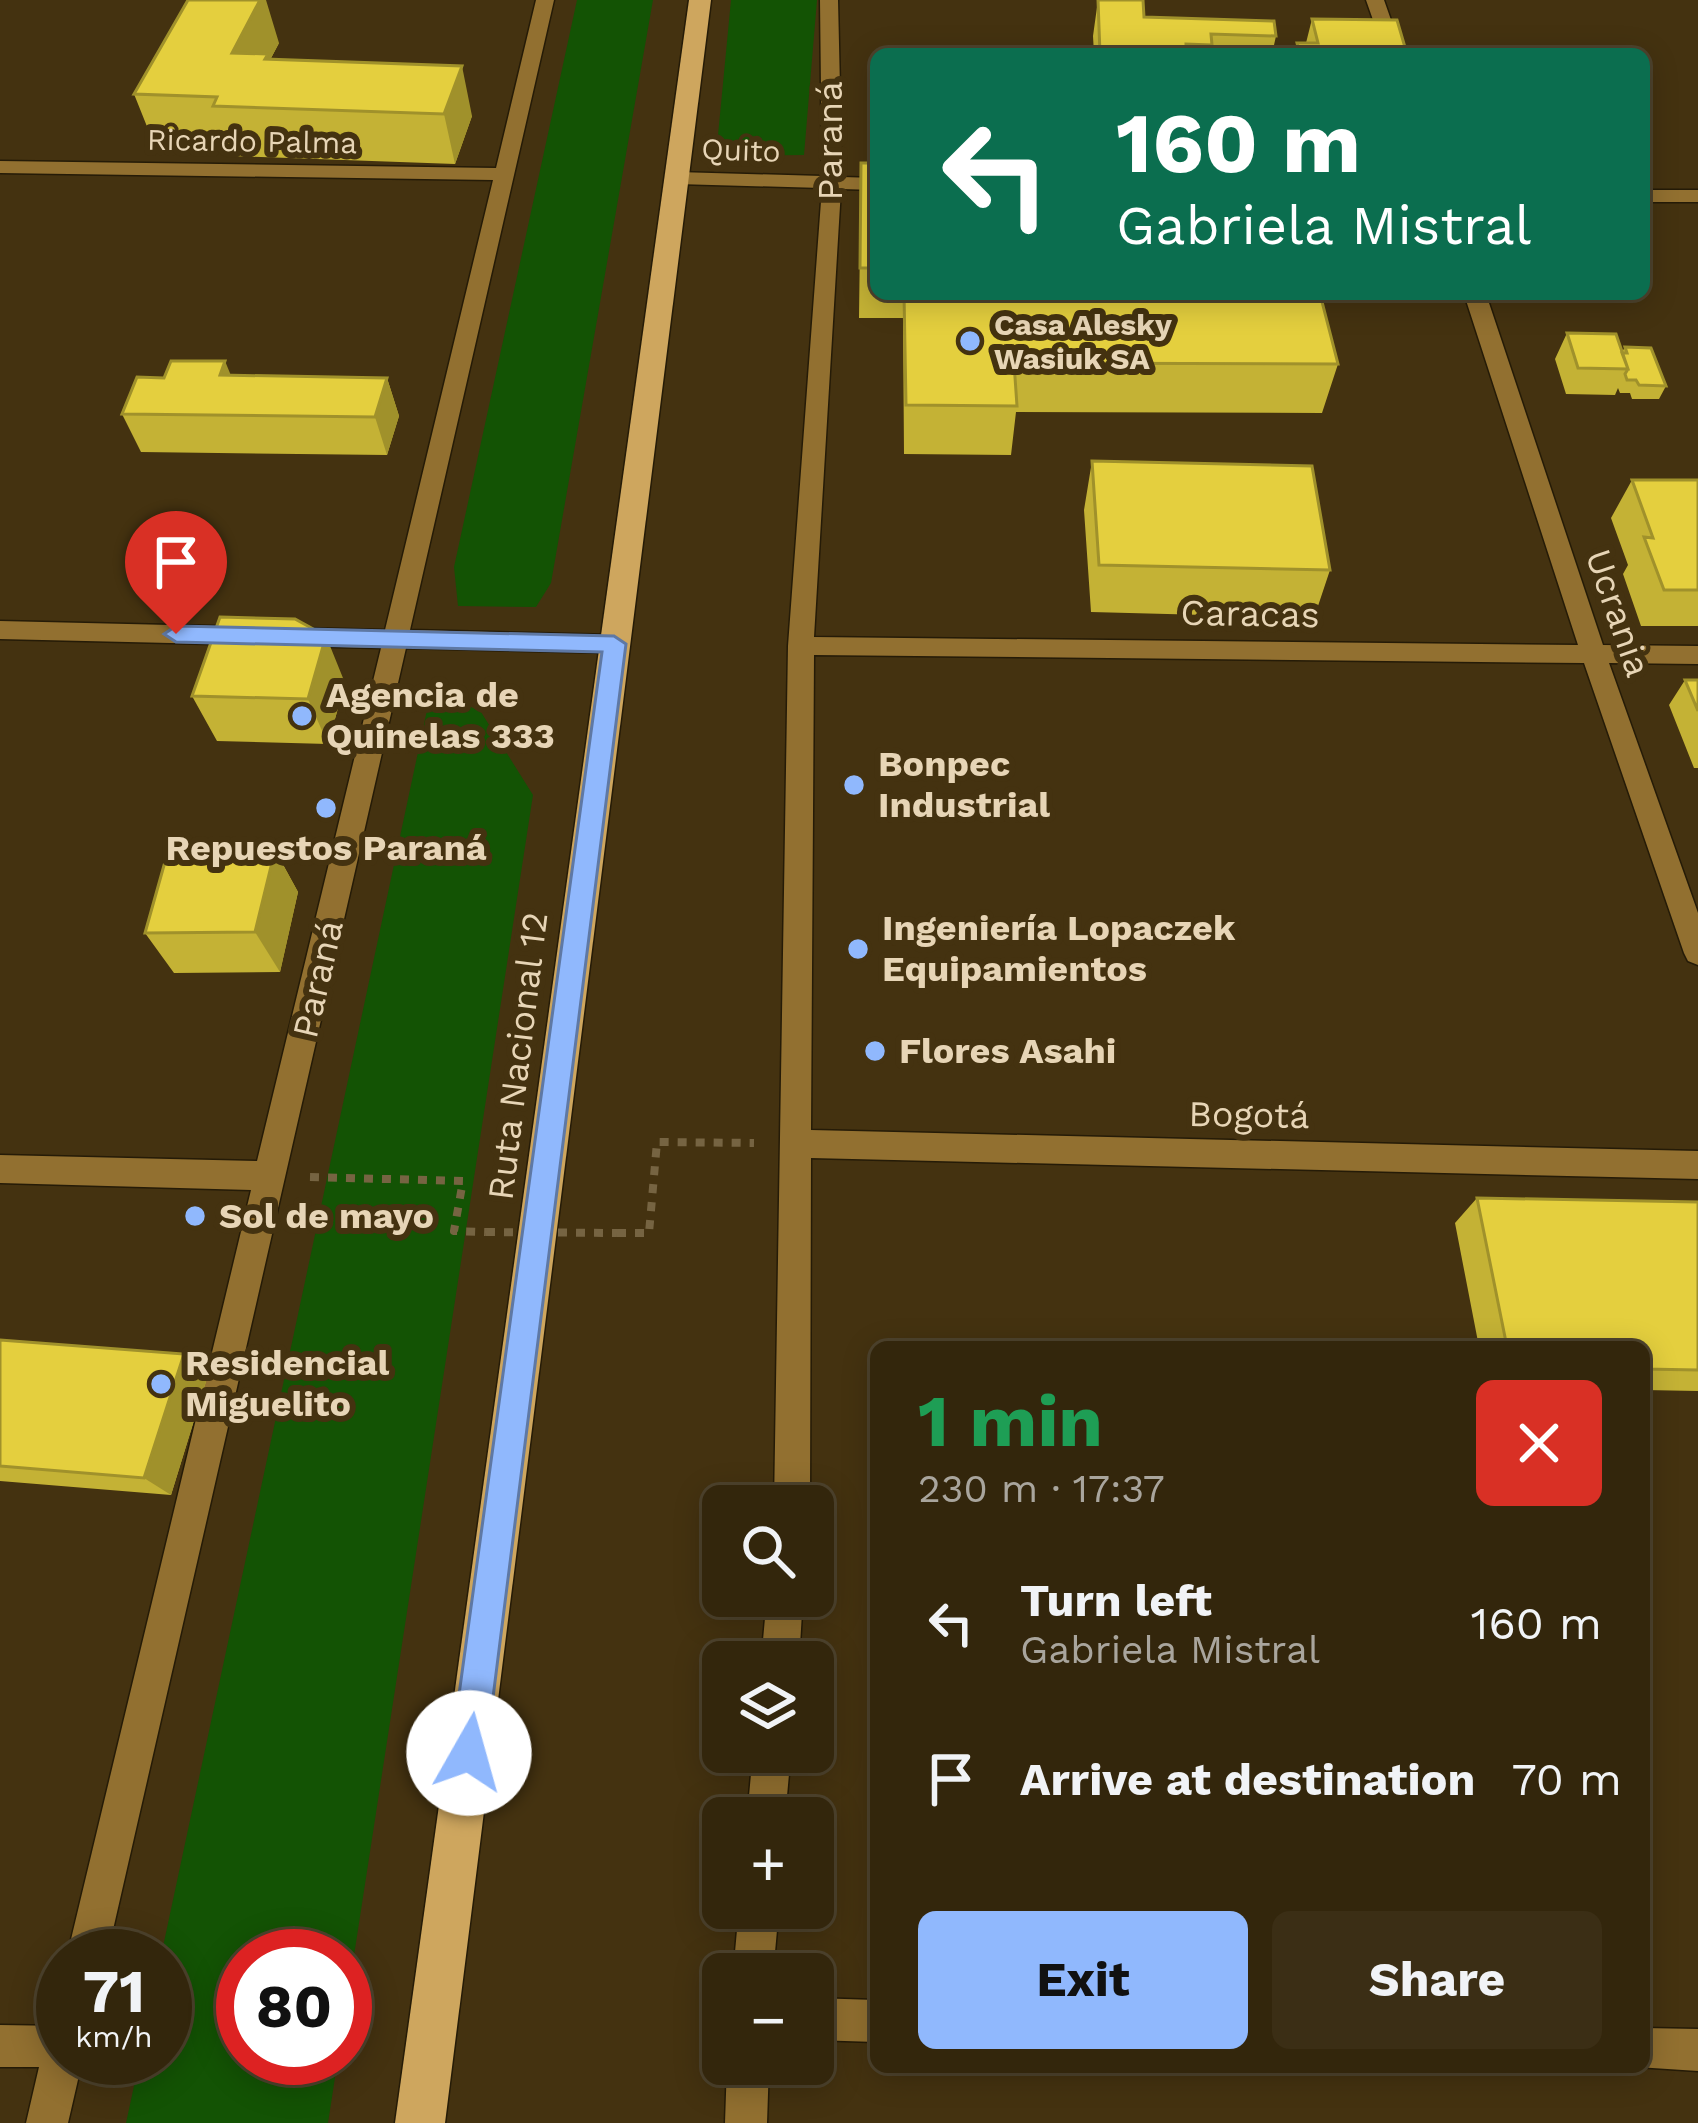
<!DOCTYPE html>
<meta charset="utf-8">
<style>
body{margin:0;font-family:"Work Sans",sans-serif;background:#3b2e15;color:#f1f3f6;height:100vh;display:flex;flex-direction:column;font-size:45px;white-space:nowrap}
*{box-sizing:border-box;margin:0}
p{font-size:39px;color:#a9a59d}
.icon{flex:none;width:66px;height:66px;fill:none;stroke:currentColor;stroke-width:2;stroke-linecap:round;stroke-linejoin:round}
.map{position:relative;flex:1;overflow:hidden}
.sheet{position:absolute;left:870px;top:1341px;width:780px;height:732px;display:flex;flex-direction:column;background:#33260c;border-radius:18px;box-shadow:0 6px 30px #0003,0 0 0 3px #4e432d}
.sheet>*{flex:none}
.top-card{position:absolute;left:870px;top:48px;width:780px;height:252px;border-radius:18px;box-shadow:0 6px 30px #0003,0 0 0 3px #4e432d;background:#0b6e4f;color:#fff;overflow:hidden}
.controls{position:absolute;left:702px;top:1485px;display:grid;gap:24px}
.controls a{display:grid;place-items:center;width:132px;height:132px;border-radius:18px;background:#33260c;box-shadow:0 6px 30px #0003,0 0 0 3px #4e432d;font-size:60px}
.speed{position:absolute;left:36px;top:1929px;display:flex;gap:24px;font-size:60px;font-weight:700;text-align:center}
.speed>*{display:grid;place-content:center;width:156px;height:156px;border-radius:50%;background:#33260c;box-shadow:0 6px 30px #0003,0 0 0 3px #4e432d;line-height:1}
.speed small{font-size:30px;font-weight:400}
.speed .limit{border:18px solid #d22;background:#fff;color:#111}
.pin{position:absolute;display:grid;place-items:center;width:102px;height:102px;color:#fff;margin:-123px -51px;border-radius:50% 50% 50% 0;rotate:-45deg;box-shadow:0 0 12px #0007}
.pin .icon{rotate:45deg}
.me{position:absolute;width:132px;margin:-66px;rotate:7deg;stroke-linejoin:round;filter:drop-shadow(0 0 9px #0008)}
.turn{display:flex;align-items:center;gap:42px;height:252px;padding:0 48px;font-size:54px}
.turn .icon{width:156px;height:156px;stroke-width:2.5}
.turn b{display:block;font-size:84px;line-height:102px}
.round{display:grid;place-items:center;flex:none;width:126px;height:126px;border-radius:18px;background:#3b2e15}
.overview{display:flex;align-items:center;justify-content:space-between;height:204px;padding:0 48px}
h1{font-size:72px;font-weight:700;line-height:90px;color:#1e9e55}
.button{display:flex;gap:24px;margin-top:auto;padding:24px 48px}
.button a{flex:1;height:138px;border-radius:18px;background:#90b8fd;color:#111;font-size:48px;font-weight:700;line-height:138px;text-align:center}
.button a+a{background:#3b2e15;color:#f1f3f6}
ul{padding:0;list-style:none}
li{display:flex;align-items:center;gap:36px;height:156px;padding:0 48px}
li div{flex:1}
li b{display:block;font-size:45px}
li em{font-style:normal}
.map>svg:first-child{display:block}
.green{fill:#135304}
.lines{fill:none;stroke-linecap:round;stroke-linejoin:round}
.street-casing{stroke:#251b07;stroke-width:3}
.highway-casing{stroke:#251b07;stroke-width:3}
.path{stroke:#766442;stroke-width:8;stroke-dasharray:9 9;stroke-linecap:butt}
.street{fill:#927030;fill-rule:evenodd}
.highway{fill:#cea65e;fill-rule:evenodd}
.path-bridge{stroke:#766442;stroke-width:8;stroke-dasharray:9 9;stroke-linecap:butt}
.wall{fill:#c4b235}
.shaded-wall{fill:#a0912b}
.building{fill:#e4cf3e;stroke:#a0912b;stroke-width:3}
.route{fill:#90b8fd;stroke:#5e78a4;stroke-width:3}
.poi-dot{fill:#90b8fd;stroke:#443210;stroke-width:4.5}
.labels{text-anchor:middle;dominant-baseline:central;stroke-width:12;stroke-linejoin:round;paint-order:stroke}
.far-street-label{font-size:30px;fill:#e7d5b6;stroke:#443210}
.far-poi-label{font-size:30px;font-weight:bold;fill:#e7d5b6;stroke:#443210;text-anchor:start}
.street-label{font-size:36px;fill:#e7d5b6;stroke:#443210}
.poi-label{font-size:36px;font-weight:bold;fill:#e7d5b6;stroke:#443210;text-anchor:start}
</style>
<div class="map">
<svg width="1698" height="2123" viewBox="0 0 1698 2123">
<rect width="100%" height="100%" fill="#443210"/>
<path class="green" d="M577 0H653L551 583 536 607 458 606 454 567Z
M731 0H817L804 155 716 156Z
M453 698 481 712 533 795 345 2014V1956H243V2058H338L328 2123H126L140 2058H165V1956H161L427 710Z"/>
<g class="lines">
<g class="street-casing">
<path id="street" d="M536 0H554L410 630 614 635 627 644 614 653 406 648 107 1956H67L251 1190 0 1183V1155L257 1161 381 648 0 639V621L385 630 493 180 0 173V161L496 168Z
M820 0H838L842 177 876 178V190L841 189 814 637 1578 645 1464 294H1486L1603 645 1698 646V664L1609 663 1698 913V965L1688 961 1684 953 1584 663 814 655 811 1130 1698 1151V1179L811 1158 810 1506H774L788 646 822 188 677 184 667 178 677 172 822 176Z
M1366 0H1384L1403 54H1385Z
M1644 190H1698V202H1644Z
M767 1596H803L799 1662H761Z
M753 1752H791L785 1818H747Z
M739 1908H779L773 1974H733Z
M813 1998 876 2000V2042L813 2040Z
M0 2025 63 2026V2058H83L68 2123H26L39 2067H0Z
M1644 2028 1698 2029V2071L1637 2067H1644Z
M727 2064H769L767 2123H725Z"/>
</g>
<g class="highway-casing">
<path id="highway" d="M689 0H711L445 2123H395Z"/>
</g>
<path class="path" d="M310 1177 463 1181 454 1231 486 1232
M617 1233H649L657 1142 754 1143"/>
<use href="#street" class="street"/>
<use href="#highway" class="highway"/>
<path class="path-bridge" d="M486 1232 617 1233"/>
</g>
<path class="wall" d="M1098 0 1144 17 1276 36 1272 54H1094L1093 36Z
M1312 19 1407 54H1294L1297 43H1306Z
M279 43 270 60 472 116 455 164 230 156 227 147 154 144 134 94Z
M861 163H876V294H1320L1338 364 1322 413 1016 412 1011 455 904 454 903 318H859Z
M1567 333 1622 352 1625 347 1666 386 1659 399H1632L1630 393H1620L1618 388 1615 395 1566 394 1555 359Z
M231 375 387 378 399 416 387 455 141 452 122 414 164 378Z
M1092 461 1330 570 1314 618 1091 612 1084 510Z
M1632 480H1698V626H1641L1623 574 1628 565 1611 518Z
M1685 680H1698V768H1694L1669 705Z
M345 683 328 744 217 741 192 696Z
M275 850 298 892 280 972 174 973 145 933Z
M1477 1198 1698 1202V1391L1644 1390V1347H1479L1455 1223Z
M0 1340 208 1375 171 1495 0 1481Z"/>
<path class="shaded-wall" d="M260 0H266L279 43 270 60 232 53Z
M462 66 472 116 455 164 444 114Z
M225 361 241 400 220 375Z
M387 378 399 416 387 455 375 417Z
M326 636 345 683 328 744 308 699Z
M275 850 298 892 280 972 255 932Z
M184 1354 208 1375 171 1495 144 1478Z"/>
<path class="building" d="M188 0H260L232 53 268 54 265 59 462 66 444 114 213 106 217 97 134 94Z
M1098 0H1143L1144 17 1274 21 1276 36 1211 34 1212 45 1186 44V54H1100Z
M1312 19 1397 20 1407 54H1300L1297 43H1318Z
M861 163H876V268H860Z
M904 294H1320L1338 364 1014 363 1017 406 906 405Z
M1567 333 1616 334 1628 369 1578 368Z
M1625 347 1651 348 1666 386 1639 385 1636 380H1627L1625 374 1628 369 1622 353H1627Z
M171 361H225L220 375 387 378 375 417 122 414 137 377 164 378Z
M1092 461 1312 466 1330 570 1099 565Z
M1632 480H1698V590H1664L1644 537 1653 538Z
M220 617 295 619 326 636 308 699 192 696Z
M1685 680H1698V711Z
M275 850 255 932 145 933 168 851Z
M1477 1198 1698 1202V1370L1644 1369V1347H1507Z
M0 1340 184 1354 144 1478 0 1466Z"/>
<path class="route" d="M176 626 614 636 626 644 486 1753 481 1765 469 1771 456 1765 451 1753 602 652 176 642 164 634Z"/>
<g class="poi-dot">
<circle cx="970" cy="341" r="12"/>
<circle cx="302" cy="716" r="12"/>
<circle cx="854" cy="785" r="12"/>
<circle cx="326" cy="808" r="12"/>
<circle cx="858" cy="949" r="12"/>
<circle cx="875" cy="1051" r="12"/>
<circle cx="195" cy="1216" r="12"/>
<circle cx="161" cy="1384" r="12"/>
</g>
<g class="labels">
<g class="far-street-label">
<text transform="translate(252 141) rotate(1)">Ricardo Palma</text>
<text transform="translate(741 150) rotate(2)">Quito</text>
</g>
<g class="far-poi-label">
<text x="994" y="324">Casa Alesky<tspan x="994" dy="34">Wasiuk SA</tspan></text>
</g>
<g class="street-label">
<text transform="translate(830 141) rotate(-90)">Paraná</text>
<text transform="translate(1618 613) rotate(71)">Ucrania</text>
<text transform="translate(1250 614) rotate(1)">Caracas</text>
<text transform="translate(318 979) rotate(-77)">Paraná</text>
<text transform="translate(518 1056) rotate(-83)">Ruta Nacional 12</text>
<text transform="translate(1249 1115) rotate(1)">Bogotá</text>
</g>
<g class="poi-label">
<text x="326" y="695">Agencia de<tspan x="326" dy="41">Quinelas 333</tspan></text>
<text x="878" y="764">Bonpec<tspan x="878" dy="41">Industrial</tspan></text>
<text x="326" y="848" text-anchor="middle">Repuestos Paraná</text>
<text x="882" y="928">Ingeniería Lopaczek<tspan x="882" dy="41">Equipamientos</tspan></text>
<text x="899" y="1051">Flores Asahi</text>
<text x="219" y="1216">Sol de mayo</text>
<text x="185" y="1363">Residencial<tspan x="185" dy="41">Miguelito</tspan></text>
</g>
</g>
</svg>
<div class="controls">
<a><svg class="icon" aria-label="search" viewBox="0 0 24 24"><circle cx="10" cy="10" r="6"/><path d="M15 15l6 6"/></svg></a>
<a><svg class="icon" aria-label="layers" viewBox="0 0 24 24"><path d="M12 4l9 5-9 5-9-5zM3 14l9 5 9-5"/></svg></a>
<a>+</a>
<a>−</a>
</div>
<div class="speed"><div>71<small>km/h</small></div><div class="limit">80</div></div>
<div class="pin" style="left:176px;top:634px;background:#d93025"><svg class="icon" aria-label="arrive" viewBox="0 0 24 24"><path d="M6 21V4h12l-3 4 3 4H6"/></svg></div>
<svg class="me" style="left:469px;top:1753px" viewBox="-20 -20 40 40"><circle r="19" fill="#fff"/><path d="M0-13L10 11 0 6-10 11z" fill="#90b8fd"/></svg>
<div class="top-card">
<div class="turn"><svg class="icon" aria-label="left" viewBox="0 0 24 24"><path d="M17 20v-9H6M10 6l-5 5 5 5"/></svg><div><b>160 m</b>Gabriela Mistral</div></div>
</div>
<section class="sheet">
<div class="overview"><div><h1>1 min</h1><p>230 m · 17:37</p></div><a class="round" style="background:#d93025;color:#fff"><svg class="icon" aria-label="close" viewBox="0 0 24 24"><path d="M6 6l12 12M18 6L6 18"/></svg></a></div>
<ul>
<li><svg class="icon" aria-label="left" viewBox="0 0 24 24"><path d="M17 20v-9H6M10 6l-5 5 5 5"/></svg><div><b>Turn left</b><p>Gabriela Mistral</p></div><em>160 m</em></li>
<li><svg class="icon" aria-label="arrive" viewBox="0 0 24 24"><path d="M6 21V4h12l-3 4 3 4H6"/></svg><div><b>Arrive at destination</b></div><em>70 m</em></li>
</ul>
<div class="button"><a>Exit</a><a>Share</a></div>
</section>
</div>
